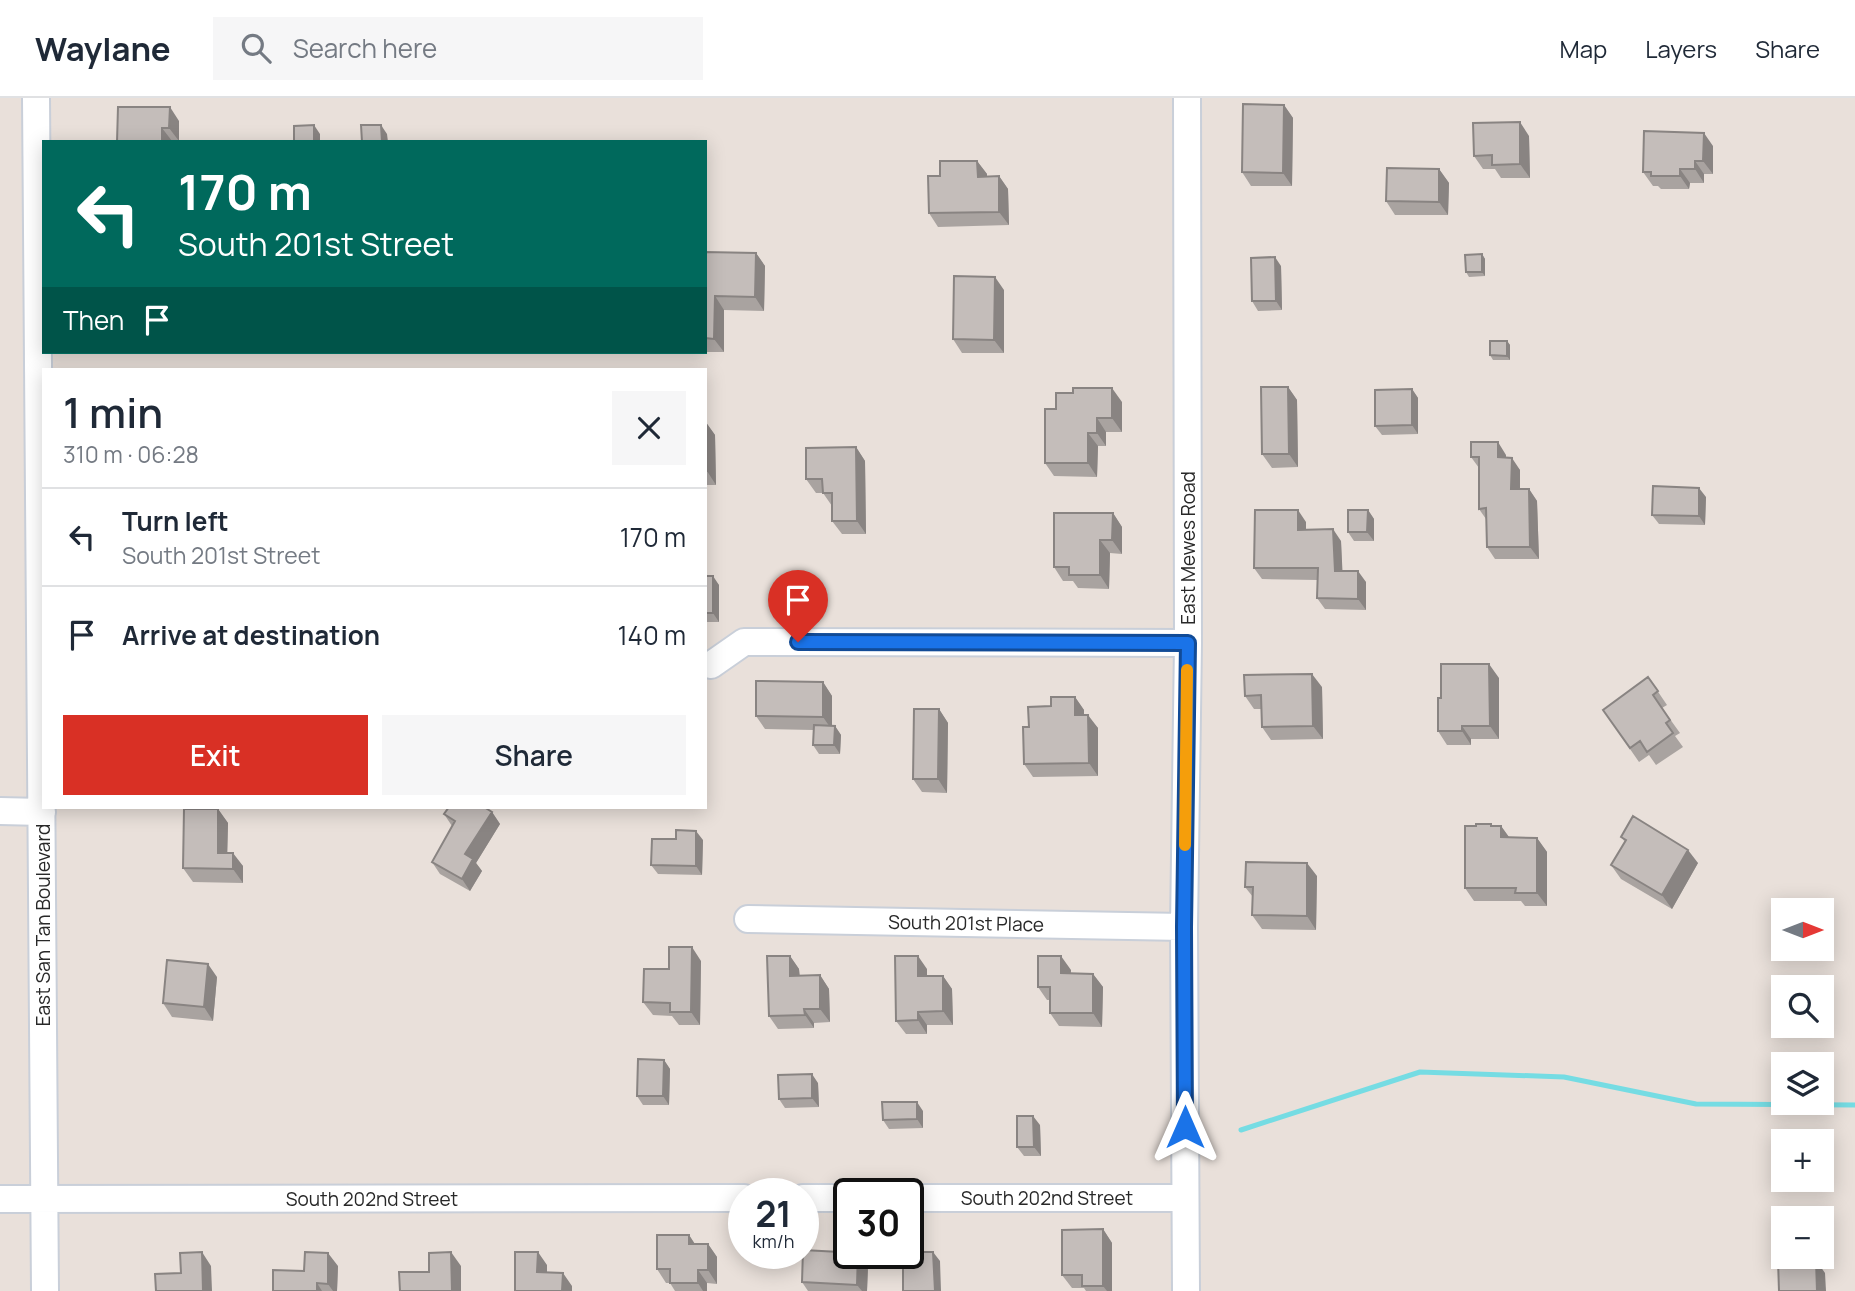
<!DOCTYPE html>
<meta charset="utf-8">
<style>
body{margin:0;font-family:Manrope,sans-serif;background:#f6f6f7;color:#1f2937;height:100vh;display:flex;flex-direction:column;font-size:26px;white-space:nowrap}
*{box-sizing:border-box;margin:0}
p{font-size:23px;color:#747a83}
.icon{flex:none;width:38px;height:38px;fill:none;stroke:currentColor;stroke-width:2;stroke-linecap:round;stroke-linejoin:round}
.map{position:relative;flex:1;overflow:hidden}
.side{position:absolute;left:42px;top:270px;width:665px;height:441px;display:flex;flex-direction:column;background:#fff;border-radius:0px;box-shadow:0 4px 18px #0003}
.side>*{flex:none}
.banner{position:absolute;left:42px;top:42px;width:665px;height:214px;border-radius:0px;box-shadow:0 4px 18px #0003;background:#00695c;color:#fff;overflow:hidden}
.needle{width:46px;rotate:90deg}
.controls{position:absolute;left:1771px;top:800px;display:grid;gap:14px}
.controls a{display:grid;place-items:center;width:63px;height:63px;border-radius:0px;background:#fff;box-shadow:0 4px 18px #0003;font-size:35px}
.speed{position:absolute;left:728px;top:1080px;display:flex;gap:14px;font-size:35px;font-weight:700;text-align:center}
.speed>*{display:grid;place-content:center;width:91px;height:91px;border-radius:50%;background:#fff;box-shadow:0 4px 18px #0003;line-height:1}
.speed small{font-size:18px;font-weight:400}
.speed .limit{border:4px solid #111;border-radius:10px;background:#fff;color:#111}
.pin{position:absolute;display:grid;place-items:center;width:60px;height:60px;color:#fff;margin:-72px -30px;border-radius:50% 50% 50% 0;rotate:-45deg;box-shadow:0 0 7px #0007}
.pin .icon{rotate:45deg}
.me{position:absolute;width:77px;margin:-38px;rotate:0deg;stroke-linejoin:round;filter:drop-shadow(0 0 5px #0008)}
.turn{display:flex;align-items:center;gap:24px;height:147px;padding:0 21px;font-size:32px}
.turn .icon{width:91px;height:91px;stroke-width:2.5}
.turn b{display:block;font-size:49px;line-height:60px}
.then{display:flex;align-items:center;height:66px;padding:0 21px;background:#0003;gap:14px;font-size:26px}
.round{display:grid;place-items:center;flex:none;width:74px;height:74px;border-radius:0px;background:#f6f6f7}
.summary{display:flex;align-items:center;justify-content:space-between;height:119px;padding:0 21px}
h1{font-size:42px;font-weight:600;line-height:52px}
.action{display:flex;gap:14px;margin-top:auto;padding:14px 21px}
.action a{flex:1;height:80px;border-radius:0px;background:#d93025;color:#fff;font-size:28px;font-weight:600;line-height:80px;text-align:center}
.action a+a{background:#f6f6f7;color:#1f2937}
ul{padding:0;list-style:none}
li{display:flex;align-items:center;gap:21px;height:98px;padding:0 21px;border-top:2px solid #e0e1e3}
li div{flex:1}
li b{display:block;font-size:26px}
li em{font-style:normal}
header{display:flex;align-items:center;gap:42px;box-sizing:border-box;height:98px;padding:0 35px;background:#fff;border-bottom:2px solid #e0e1e3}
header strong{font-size:33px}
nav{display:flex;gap:38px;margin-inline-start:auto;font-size:24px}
.search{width:490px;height:63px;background:#f6f6f7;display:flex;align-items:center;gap:18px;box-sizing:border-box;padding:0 24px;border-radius:0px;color:#747a83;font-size:26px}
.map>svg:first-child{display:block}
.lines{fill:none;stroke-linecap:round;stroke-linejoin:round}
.stream{stroke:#75dce3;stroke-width:5}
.minor-casing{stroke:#c9cfd9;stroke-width:30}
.minor{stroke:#fff;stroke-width:26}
.wall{fill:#a9a3a0}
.shaded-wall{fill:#898482}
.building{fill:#c4bdba;stroke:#898482;stroke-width:2}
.route-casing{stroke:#114b97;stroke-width:18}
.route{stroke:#1a73e8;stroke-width:12}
.slow{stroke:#f59e0b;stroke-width:12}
.labels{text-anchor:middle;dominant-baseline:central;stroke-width:5;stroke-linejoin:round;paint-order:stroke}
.street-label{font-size:19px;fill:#282828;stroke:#fff}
</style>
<header>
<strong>Waylane</strong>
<div class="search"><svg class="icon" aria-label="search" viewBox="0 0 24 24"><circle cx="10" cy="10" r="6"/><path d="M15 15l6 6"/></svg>Search here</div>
<nav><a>Map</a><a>Layers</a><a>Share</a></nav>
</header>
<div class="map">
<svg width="1855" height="1193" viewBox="0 0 1855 1193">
<rect width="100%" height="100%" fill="#e9e0da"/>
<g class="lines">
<path class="stream" d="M1241 1032 1420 974 1564 979 1696 1006 1855 1007"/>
<g class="minor-casing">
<path id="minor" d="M36 0 45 1193
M711 567 744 544 1188 545
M0 713 42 714
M748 821 1184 829
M803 1100H849
M908 1100H1185
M0 1101 744 1100
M1186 1193 1184 829 1188 545 1187 0"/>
</g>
<use href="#minor" class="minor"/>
</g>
<path class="wall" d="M1284 7 1293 20 1292 88H1251L1242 74Z
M179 23V43L117 44Z
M1529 38 1530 80H1501L1495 71H1483L1474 58Z
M1713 48V76H1704V85H1690L1689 91H1661L1658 88H1653L1643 74Z
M977 63 987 76V78H999L1008 91 1009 127 938 129 929 115 940 78Z
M1439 71 1449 85 1448 117H1395L1386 103Z
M705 154 756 155 765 168 764 213 724 212V254H705Z
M1482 156 1485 161V178L1469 179 1466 174Z
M1281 168 1282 212 1258 213 1252 203Z
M1004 192V255H962L953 241Z
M1507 243 1510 247V262H1493L1490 257Z
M1288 289 1297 302 1298 369 1272 370 1262 356Z
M1412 291 1418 300V336L1382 337 1375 328Z
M1122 304V334H1106V348H1098L1097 379 1054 378 1045 365 1056 311Z
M705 323 715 337 716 387H705Z
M856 349 865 363 866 436H842L832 423V408L823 395H816L806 381Z
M1506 357V359L1520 372V391H1529L1537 403 1539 461H1495L1487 449 1486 421 1479 411V370L1471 359Z
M1706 399 1705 427 1659 426 1652 417Z
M1368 412 1374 421V443H1354L1348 434Z
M1113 415 1122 429V456L1110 455 1109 491 1078 490 1073 483H1063L1054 469Z
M1306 424V432L1341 443 1342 473 1366 484V512L1325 511 1317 500 1318 482 1262 481 1254 470Z
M705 478 719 487V524H705Z
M1648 579 1667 607 1662 610 1680 635 1675 638 1683 649 1656 667 1649 657 1639 664 1603 612Z
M1499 580V641H1471V647H1447L1438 633 1441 600Z
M823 584 832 598V628H835L841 637 840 656H819L813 647V632L765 631 756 618Z
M1322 589 1323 641 1271 642 1262 629 1261 611H1254L1245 598Z
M1075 599 1084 612V617L1098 630V678L1033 679 1024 666 1029 629 1051 608Z
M939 611 948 625 947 695 922 694 913 681Z
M218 711 228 725 227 755 243 768V785L193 784 183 770Z
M492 714 500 726 476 765 482 773 470 793 440 776 432 764 452 728 444 716Z
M1493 728H1501L1509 739 1537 740 1547 754V808H1525L1521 803H1474L1465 790Z
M1621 739 1698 765 1672 811 1621 781 1611 767 1625 744Z
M703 742 702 777 658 776 651 767Z
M1317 778 1316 832 1262 831 1252 817 1253 799 1245 789Z
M790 858 799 871 800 878 820 877 829 891 830 924 814 925V930L778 931 769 918Z
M701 863 700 927H679L672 918 653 917 643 904 669 871Z
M927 871V878H943L952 891 953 927H927V936H906L896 923Z
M1071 872 1070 875 1093 876 1103 889 1102 929 1059 928 1050 915V902H1047L1038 889Z
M217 879 213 923 172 919 163 905Z
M664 962 670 971 669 1007H643L637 998Z
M818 985 819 1009 785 1010 779 1001Z
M923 1013V1030L889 1031 883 1022Z
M1040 1027 1041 1058H1024L1017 1049Z
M1103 1131 1112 1145V1193H1086L1084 1190H1072L1062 1177Z
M689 1137 695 1146H708L717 1159V1186L707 1185V1193H675L670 1185H666L657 1171Z
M338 1168 337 1193H273L304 1173Z
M868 1168 867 1193H808L802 1184Z"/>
<path class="shaded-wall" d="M1284 7 1293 20 1292 88 1283 75Z
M170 9 179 23V43L169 30Z
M1520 24 1529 38 1530 80 1520 66Z
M314 27 320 36V44H314Z
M381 27 387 36 388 44H382Z
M162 30 172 43V44H162Z
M1704 35 1713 48V76L1703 63Z
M977 63 987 76V92L978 79Z
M1695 63 1704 76V85L1695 71Z
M1439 71 1449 85 1448 117 1439 104Z
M1680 71 1690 85 1689 91 1680 78Z
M999 78 1008 91 1009 127 999 114Z
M756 155 765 168 764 213 755 199Z
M1482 156 1485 161V178L1482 174Z
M1275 159 1281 168 1282 212 1276 203Z
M995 179 1004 192V255L994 242Z
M715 198 724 212V254L714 241Z
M1507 243 1510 247V262L1507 258Z
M1288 289 1297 302 1298 369 1289 356Z
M1112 290 1122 304V334L1112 320Z
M1412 291 1418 300V336L1412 327Z
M1097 320 1106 334V348L1097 335Z
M705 323 715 337 716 387 707 373Z
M1088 335 1098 348 1097 379 1088 365Z
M1498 344 1506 357V371L1498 359Z
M856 349 865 363 866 436 857 423Z
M1512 360 1520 372V403L1511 391Z
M1699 390 1706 399 1705 427 1699 418Z
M1529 391 1537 403 1539 461 1530 449Z
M1298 412 1306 424V444L1298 432Z
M1368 412 1374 421V443L1367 434Z
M1113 415 1122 429V456L1112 442Z
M1333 431 1341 443 1343 484 1335 473Z
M1100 442 1110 455 1109 491 1100 477Z
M1358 473 1366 484V512L1358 501Z
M713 478 719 487V524L713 515Z
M1489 566 1499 580V641L1490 628Z
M1312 576 1322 589 1323 641 1313 628Z
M823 584 832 598V632L823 619Z
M1075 599 1084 612V630L1075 617Z
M939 611 948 625 947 695 938 681Z
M1088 617 1098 630V678L1089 665Z
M835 628 841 637 840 656 834 647Z
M1462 628 1471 641V647L1462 633Z
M218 711 228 725 227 768 218 755Z
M492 714 500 726 476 765 482 773 470 793 462 781 465 756Z
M1501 728 1511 742 1501 739Z
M696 733 703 742 702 777 696 768Z
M1537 740 1547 754V808L1537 795Z
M1688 752 1698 765 1672 811 1662 797Z
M233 755 243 768V785L233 771Z
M1307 765 1317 778 1316 832 1307 818Z
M692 849 701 863 700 927 691 914Z
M790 858 799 871 800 891 790 878Z
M918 858 927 871V892L918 878Z
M1061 858 1071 872 1070 889 1061 875Z
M208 866 217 879 213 923 204 909Z
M1093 876 1103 889 1102 929 1093 915Z
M820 877 829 891 830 924 820 911Z
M943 878 952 891 953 927 943 913Z
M804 911 814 925V930L805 917Z
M918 914 927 927V936L918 922Z
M664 962 670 971 669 1007 663 998Z
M812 976 818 985 819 1009 812 1000Z
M917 1004 923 1013V1030L917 1021Z
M1033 1018 1040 1027 1041 1058 1034 1049Z
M1103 1131 1112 1145V1193H1107L1103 1188Z
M689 1137 698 1151 689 1146Z
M708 1146 717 1159V1186L708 1172Z
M202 1154 211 1168 212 1193H203Z
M451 1154 461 1168V1193H452Z
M538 1154 547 1167V1188L537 1174Z
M933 1154 940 1163 941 1193H935Z
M328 1155 338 1168 337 1193H333L328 1186Z
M859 1155 868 1168 867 1193H862L857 1187Z
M1816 1162 1825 1175 1826 1193H1817Z
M698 1172 707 1185V1193H703L698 1185Z
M563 1175 572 1188V1193H562Z
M317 1185 322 1193H317Z"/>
<path class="building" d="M1243 6 1284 7 1283 75 1242 74Z
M118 9H170L169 30H162V44H117Z
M1520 24V66L1492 67V57L1474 58 1473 25Z
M314 27V44H294V28Z
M361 27H381L382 44H362Z
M1644 33 1704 35 1703 63H1695V71H1680V78H1651V74H1643Z
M940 63H977L978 79 999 78V114L929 115 928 78H940Z
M1387 70 1439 71V104L1386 103Z
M705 154 756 155 755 199 715 198 714 241 705 240Z
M1482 156V174H1466L1465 157Z
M1275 159 1276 203H1252L1251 160Z
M954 178 995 179 994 242 953 241Z
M1490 243H1507V258L1490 257Z
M1261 289H1288L1289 356H1262Z
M1073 290H1112V320H1097V335H1088V365H1045V311H1056V295H1073Z
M1412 291V327L1375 328V292Z
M705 323 707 373H705Z
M1471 344H1498V359L1512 360 1511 391H1529L1530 449H1487L1486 410 1479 411V359H1471Z
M856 349 857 423H832V395H823L822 381H806V350Z
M1653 388 1699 390V418L1652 417Z
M1255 412H1298V432L1333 431 1335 473H1358V501L1317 500 1318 470H1254Z
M1348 412H1368L1367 434H1348Z
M1054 415H1113L1112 442H1100V477H1069V469H1054Z
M705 478H713V515H705Z
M1441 566H1489L1490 628H1462V633H1438V600H1441Z
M1312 576 1313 628 1262 629 1261 597 1245 598 1244 577Z
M1648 579 1658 593 1653 597 1670 622 1666 625 1673 635 1647 654 1640 643 1630 650 1603 612Z
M756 583 823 584V619L756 618Z
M1051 599H1075V617H1088L1089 665 1024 666 1023 629H1029L1028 609 1051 608Z
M914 611H939L938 681H913Z
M814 627 835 628 834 647H813Z
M449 709H484L492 714 465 756 473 761 462 781 432 764 455 723 444 716Z
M184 711H218V755H233V771L183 770Z
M1633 718 1688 752 1662 797 1611 767 1626 742 1621 739Z
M1476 726H1491V728H1501V739L1537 740V795H1515L1516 790H1465V728H1476Z
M676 732 696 733V768L651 767 652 741H676Z
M1246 764 1307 765V818L1252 817 1253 789H1245Z
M669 849H692L691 914H670V905L643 904 644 871H669Z
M767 858H790V878L820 877V911H804L805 917 769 918Z
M895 858H918V878H943V913L918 914V922L896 923Z
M1038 858H1061V875L1093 876V915H1050V889H1038Z
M167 862 208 866 204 909 163 905Z
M638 961 664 962 663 998H637Z
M812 976V1000L779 1001 778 977Z
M882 1004H917V1021L883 1022Z
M1017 1018H1033L1034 1049H1017Z
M1103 1131V1188H1082V1177H1062V1132Z
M657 1137H689V1146H708V1172H698V1185H670V1171H657Z
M803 1152 858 1155 857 1187 802 1184Z
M202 1154 203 1193H156L155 1176 181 1175 180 1155Z
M305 1154 328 1155V1186L317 1185V1193H273V1172L304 1173Z
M451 1154 452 1193H400L399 1174H429V1155Z
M515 1154H538L537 1174 563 1175 562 1193H515Z
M908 1154H933L935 1193H903V1155H908Z
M1778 1162H1816L1817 1193H1779Z"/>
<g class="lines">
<g class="route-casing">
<path id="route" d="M798 544 1188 545 1184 829 1185 1029"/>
</g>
<use href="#route" class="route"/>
<path class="slow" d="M1185 747 1187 572"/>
</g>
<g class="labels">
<g class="street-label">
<text transform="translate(1188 450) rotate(-90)">East Mewes Road</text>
<text transform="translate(966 825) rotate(1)">South 201st Place</text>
<text transform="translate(43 827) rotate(-90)">East San Tan Boulevard</text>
<text x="1047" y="1100">South 202nd Street</text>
<text x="372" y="1101">South 202nd Street</text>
</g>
</g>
</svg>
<div class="controls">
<a><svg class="needle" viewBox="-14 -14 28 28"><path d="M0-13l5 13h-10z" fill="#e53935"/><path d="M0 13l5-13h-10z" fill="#747a83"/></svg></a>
<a><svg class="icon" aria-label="search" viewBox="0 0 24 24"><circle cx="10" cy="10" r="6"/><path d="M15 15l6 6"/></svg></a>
<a><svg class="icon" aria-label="layers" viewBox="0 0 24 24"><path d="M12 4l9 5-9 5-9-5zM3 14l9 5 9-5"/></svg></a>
<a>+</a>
<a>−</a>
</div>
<div class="speed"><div>21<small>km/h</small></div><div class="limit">30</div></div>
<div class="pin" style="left:798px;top:544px;background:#d93025"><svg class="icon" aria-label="arrive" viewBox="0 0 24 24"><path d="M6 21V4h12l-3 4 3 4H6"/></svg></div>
<svg class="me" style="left:1185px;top:1029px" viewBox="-20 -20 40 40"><path d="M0-17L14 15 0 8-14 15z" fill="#1a73e8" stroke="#fff" stroke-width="4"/></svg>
<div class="banner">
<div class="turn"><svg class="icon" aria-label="left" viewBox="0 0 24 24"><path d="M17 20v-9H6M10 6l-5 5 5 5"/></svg><div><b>170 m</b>South 201st Street</div></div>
<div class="then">Then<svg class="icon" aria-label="arrive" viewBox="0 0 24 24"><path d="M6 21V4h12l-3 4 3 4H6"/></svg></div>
</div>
<section class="side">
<div class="summary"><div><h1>1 min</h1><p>310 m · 06:28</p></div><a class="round"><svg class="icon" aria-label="close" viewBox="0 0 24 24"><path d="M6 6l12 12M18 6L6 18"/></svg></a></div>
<ul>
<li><svg class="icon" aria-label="left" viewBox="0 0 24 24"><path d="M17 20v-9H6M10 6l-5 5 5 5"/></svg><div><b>Turn left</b><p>South 201st Street</p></div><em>170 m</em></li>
<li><svg class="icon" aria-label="arrive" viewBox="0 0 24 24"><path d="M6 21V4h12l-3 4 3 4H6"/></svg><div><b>Arrive at destination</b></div><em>140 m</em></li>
</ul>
<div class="action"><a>Exit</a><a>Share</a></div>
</section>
</div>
